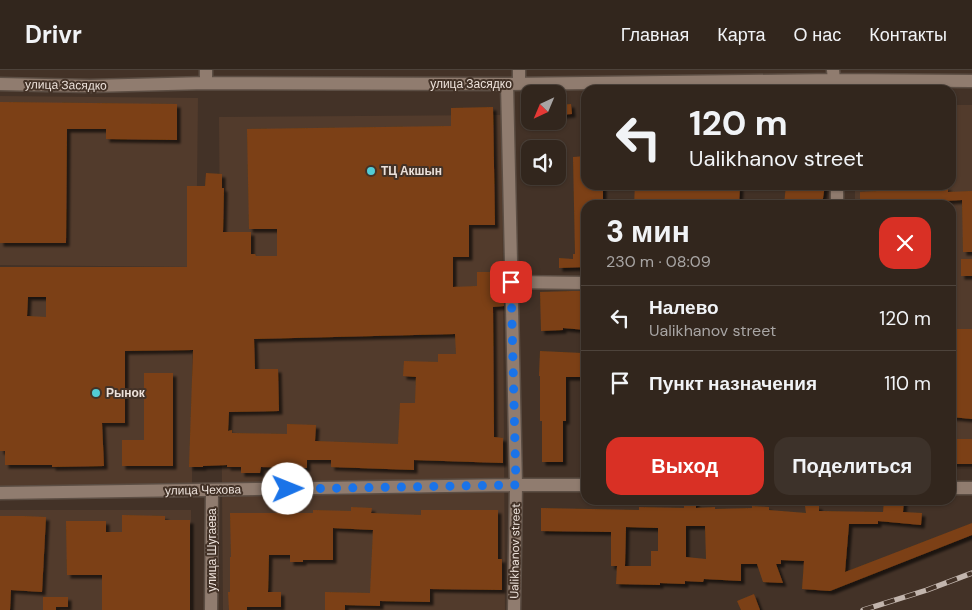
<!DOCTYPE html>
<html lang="ru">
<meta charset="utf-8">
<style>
body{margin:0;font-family:"DM Sans",sans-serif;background:#3d322a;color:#f1f3f6;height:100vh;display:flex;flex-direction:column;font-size:19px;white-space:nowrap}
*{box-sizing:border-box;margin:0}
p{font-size:16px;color:#a8a5a4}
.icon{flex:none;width:28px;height:28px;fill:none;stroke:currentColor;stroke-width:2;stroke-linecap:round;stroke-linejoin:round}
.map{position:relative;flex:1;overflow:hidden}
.sheet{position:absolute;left:581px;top:130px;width:375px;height:305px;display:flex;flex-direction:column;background:#32261d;border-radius:15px;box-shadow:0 1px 4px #0004,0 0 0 1px #4d433b}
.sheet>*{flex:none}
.banner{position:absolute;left:581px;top:15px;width:375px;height:105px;border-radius:15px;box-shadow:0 1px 4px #0004,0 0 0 1px #4d433b;background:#32261d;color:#f1f3f6;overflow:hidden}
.needle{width:32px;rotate:224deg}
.fabs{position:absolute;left:521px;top:15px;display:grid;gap:10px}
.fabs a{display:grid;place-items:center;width:45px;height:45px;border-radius:10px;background:#32261d;box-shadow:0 1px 4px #0004,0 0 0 1px #4d433b;font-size:25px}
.pin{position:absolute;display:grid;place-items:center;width:42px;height:42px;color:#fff;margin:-21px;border-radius:10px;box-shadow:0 2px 8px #0006}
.me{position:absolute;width:55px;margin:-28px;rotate:89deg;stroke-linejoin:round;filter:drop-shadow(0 0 4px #0008)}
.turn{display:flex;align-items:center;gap:18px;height:105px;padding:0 25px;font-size:22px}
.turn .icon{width:65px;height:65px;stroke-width:2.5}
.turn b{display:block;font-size:35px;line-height:42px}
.round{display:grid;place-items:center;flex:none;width:52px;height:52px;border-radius:15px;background:#3d322a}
.headline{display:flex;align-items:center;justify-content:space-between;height:85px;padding:0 25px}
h1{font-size:30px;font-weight:800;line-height:38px}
.action{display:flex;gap:10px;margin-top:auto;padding:10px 25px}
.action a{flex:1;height:58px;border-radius:15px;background:#d93025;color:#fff;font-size:20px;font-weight:800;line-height:58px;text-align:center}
.action a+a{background:#3d322a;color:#f1f3f6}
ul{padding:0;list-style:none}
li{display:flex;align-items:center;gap:15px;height:65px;padding:0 25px;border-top:1px solid #4d433b}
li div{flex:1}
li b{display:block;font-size:19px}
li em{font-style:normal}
header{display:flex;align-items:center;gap:30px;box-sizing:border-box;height:70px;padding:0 25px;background:#32261d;border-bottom:1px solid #4d433b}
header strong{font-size:24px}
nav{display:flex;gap:28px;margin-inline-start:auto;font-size:18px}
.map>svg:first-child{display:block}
.built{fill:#523b2c}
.building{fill:#7c4014;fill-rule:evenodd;filter:url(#shadow)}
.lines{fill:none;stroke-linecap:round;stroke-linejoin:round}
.street-casing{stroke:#5c4e44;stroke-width:15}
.street{stroke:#907c6f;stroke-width:12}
.rail-casing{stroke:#c2b5ad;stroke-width:5.5}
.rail{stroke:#433227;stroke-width:4;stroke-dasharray:11;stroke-linecap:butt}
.route{stroke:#1a73e8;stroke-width:9;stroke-dasharray:0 16.2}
.poi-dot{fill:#52ccd6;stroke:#433227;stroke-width:2}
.labels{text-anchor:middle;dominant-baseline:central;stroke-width:4;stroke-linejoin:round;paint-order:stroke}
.street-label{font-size:12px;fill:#ece1da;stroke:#433227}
.poi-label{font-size:12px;font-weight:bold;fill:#ece1da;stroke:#433227;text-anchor:start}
</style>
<header>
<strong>Drivr</strong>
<nav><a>Главная</a><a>Карта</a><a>О нас</a><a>Контакты</a></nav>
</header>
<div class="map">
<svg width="972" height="540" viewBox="0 0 972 540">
<defs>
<filter id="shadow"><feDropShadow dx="3.5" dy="3.5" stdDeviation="1" flood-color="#0009"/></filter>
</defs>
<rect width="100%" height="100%" fill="#433227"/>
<path class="built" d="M0 26 198 28 196 197 0 195Z
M951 35H972V398H951V135H855V115H951Z
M502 45 505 540H223L219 47Z
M0 229H192V418L0 417Z
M0 440H191L192 540H0Z"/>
<path class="building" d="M0 32 177 34V70L106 69V59H67L66 173H0Z
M571 34 572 44 559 45 558 35Z
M493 37 495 155H469V187H453V217L477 216V202H503L504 236 493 237 494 367 503 368V393L414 390V400L331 397V390H307V398L261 397 260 403H241V397H227V395L203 396V397H189L193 280 125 281V353H102L104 396 52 397V395H5V381H0V197H187V116H205L206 103 222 104V118H224L223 162H251V184H255L256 186H277V159H249L247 59 451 56V38ZM28 227H46V247L27 246ZM455 264 456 284H438V292L404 291 403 306 416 307 415 333H400L398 374 315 371 316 355 287 354V364L232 363V360L228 361 229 342 279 341 278 299H255L254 269Z
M586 86V115H603V135H586V197L559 198V188L573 189V184H575L573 87Z
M635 115 740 117 739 135H634Z
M786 115H825L822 135H784Z
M948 117V122L972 121V182H963L962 130 873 135 860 134V122Z
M961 189H972V206H961Z
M572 221H583V231L586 232V260L563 258V260L541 261 540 222Z
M951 259H972V349L951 347Z
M540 281 582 283 581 307H566V351H563V392H542V351H540V306H539Z
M144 303H173V396H122V370H144Z
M951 369H972V394H951Z
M684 430H696V438L715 437V439L752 438V436L769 437V440L806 443 805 436H819V441L883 442 884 430H904L903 442 922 443 921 455 878 451V454H849L845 502 972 453V465L830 521 802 519 804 491 781 490V494H776L783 513 763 512 757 494H741V511L704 509 703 512 685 511V514L660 513V515L616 514 617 496H611V462L541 461V438L639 440V437L684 438ZM686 456H705L706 489 686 487ZM626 457 658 458V481H651V496H621H625Z
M351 437 372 438 371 443 421 445V440H498V489H502V520L430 519V532L380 531V536L345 535V540H325V522L370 523 373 460 333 458V490H303V492H290V485H269L268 522H281V537H247V540H229L228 522H230V487H231L230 443H313V440L351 441Z
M122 445 165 446V450H190V540H102V505H67L66 451H106V462H122Z
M0 446H23L46 447 42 522 11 520 10 540H0Z
M754 524 760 540H741L737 531Z
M43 527H68V537H56V540H43Z"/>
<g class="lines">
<g class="street-casing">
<path id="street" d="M519 0V14
M833 0 835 20
M206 13V0
M0 14 90 16 206 13 507 14 835 10 972 11
M507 14 516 415 514 540
M837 115V135
M511 212 586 213
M951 418H972
M0 423 516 415H586
M211 540 212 420"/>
</g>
<use href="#street" class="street"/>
<g class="rail-casing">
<path id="rail" d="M863 540 927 520 972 503"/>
</g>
<use href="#rail" class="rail"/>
</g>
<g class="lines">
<path class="route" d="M288 419 516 415 511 212"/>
</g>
<g class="poi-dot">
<circle cx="371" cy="101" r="5"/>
<circle cx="96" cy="323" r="5"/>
</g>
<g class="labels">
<g class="street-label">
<text x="471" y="14">улица Засядко</text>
<text transform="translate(66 15) rotate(1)">улица Засядко</text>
<text transform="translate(203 420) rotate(-1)">улица Чехова</text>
<text transform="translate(212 480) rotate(-90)">улица Шугаева</text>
<text transform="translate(515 481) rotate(-89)">Ualikhanov street</text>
</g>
<g class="poi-label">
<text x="381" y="101">ТЦ Акшын</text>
<text x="106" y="323">Рынок</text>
</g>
</g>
</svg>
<div class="fabs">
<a><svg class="needle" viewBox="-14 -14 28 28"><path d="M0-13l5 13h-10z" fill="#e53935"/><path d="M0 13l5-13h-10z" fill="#a8a5a4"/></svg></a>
<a><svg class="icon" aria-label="sound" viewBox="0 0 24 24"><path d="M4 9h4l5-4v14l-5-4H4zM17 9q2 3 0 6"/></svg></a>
</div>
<div class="pin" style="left:511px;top:212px;background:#d93025"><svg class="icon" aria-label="arrive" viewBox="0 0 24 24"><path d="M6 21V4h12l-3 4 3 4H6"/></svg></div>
<svg class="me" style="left:288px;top:419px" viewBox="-20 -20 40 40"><circle r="19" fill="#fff"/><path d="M0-13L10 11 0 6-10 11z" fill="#1a73e8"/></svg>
<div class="banner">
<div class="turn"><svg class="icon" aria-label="left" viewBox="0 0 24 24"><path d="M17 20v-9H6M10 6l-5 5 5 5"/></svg><div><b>120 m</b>Ualikhanov street</div></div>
</div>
<section class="sheet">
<div class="headline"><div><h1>3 мин</h1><p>230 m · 08:09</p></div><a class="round" style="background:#d93025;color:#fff"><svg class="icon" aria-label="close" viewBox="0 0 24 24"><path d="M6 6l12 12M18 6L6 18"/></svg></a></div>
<ul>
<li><svg class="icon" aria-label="left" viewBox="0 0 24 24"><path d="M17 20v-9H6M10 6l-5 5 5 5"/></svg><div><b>Налево</b><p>Ualikhanov street</p></div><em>120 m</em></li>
<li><svg class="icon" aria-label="arrive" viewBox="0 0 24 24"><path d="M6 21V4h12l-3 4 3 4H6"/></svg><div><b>Пункт назначения</b></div><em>110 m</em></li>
</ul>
<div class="action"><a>Выход</a><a>Поделиться</a></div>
</section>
</div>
